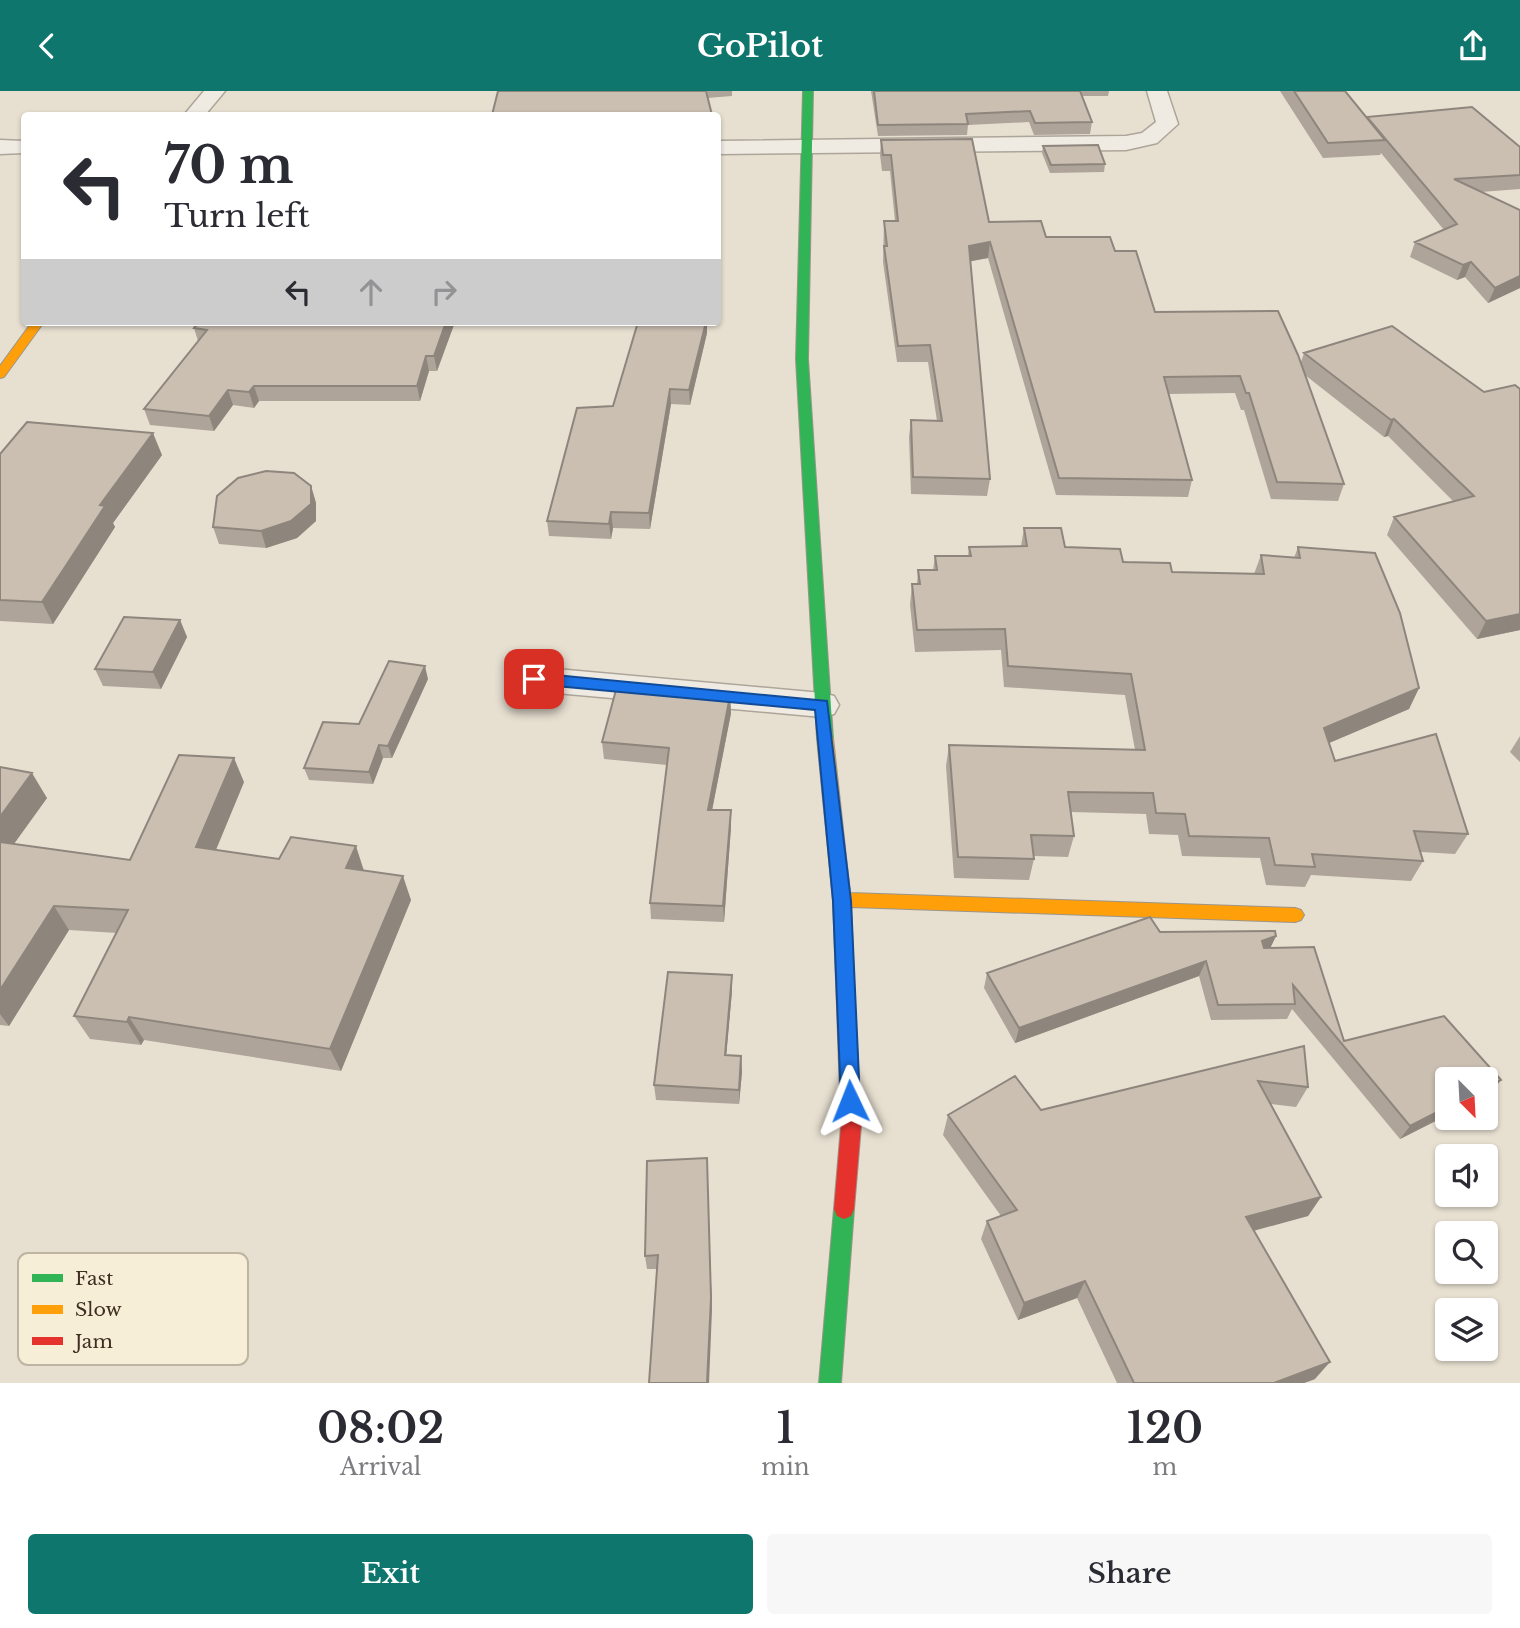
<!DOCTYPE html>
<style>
body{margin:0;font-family:"Libre Baskerville",serif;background:#f7f7f7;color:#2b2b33;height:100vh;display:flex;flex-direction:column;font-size:26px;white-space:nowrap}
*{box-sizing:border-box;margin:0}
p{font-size:23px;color:#7c7c81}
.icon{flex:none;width:38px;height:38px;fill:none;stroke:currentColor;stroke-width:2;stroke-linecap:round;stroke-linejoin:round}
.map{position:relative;height:1292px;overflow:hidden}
.drawer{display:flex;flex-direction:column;background:#fff;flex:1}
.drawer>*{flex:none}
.top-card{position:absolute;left:21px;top:21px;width:700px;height:214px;border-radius:7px;box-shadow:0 2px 5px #0004;background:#fff;color:#2b2b33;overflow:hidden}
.needle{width:46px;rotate:156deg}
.tools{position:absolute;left:1435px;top:976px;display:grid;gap:14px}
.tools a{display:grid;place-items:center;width:63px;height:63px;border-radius:7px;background:#fff;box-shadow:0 2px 5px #0004;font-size:35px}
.pin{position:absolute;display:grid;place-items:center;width:60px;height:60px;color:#fff;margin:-30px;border-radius:14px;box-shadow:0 4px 10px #0006}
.me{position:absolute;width:77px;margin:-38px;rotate:358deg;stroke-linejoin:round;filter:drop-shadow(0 0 5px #0008)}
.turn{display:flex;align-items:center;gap:24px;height:147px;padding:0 28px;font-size:32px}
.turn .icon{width:91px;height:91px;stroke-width:2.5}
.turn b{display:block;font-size:49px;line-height:60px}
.lanes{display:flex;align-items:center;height:66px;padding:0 28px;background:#0003;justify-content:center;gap:35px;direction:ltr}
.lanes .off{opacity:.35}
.eta{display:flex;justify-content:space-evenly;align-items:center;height:119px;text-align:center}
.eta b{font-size:42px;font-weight:600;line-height:49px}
.action{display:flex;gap:14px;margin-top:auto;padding:14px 28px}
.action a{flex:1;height:80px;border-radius:7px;background:#0f766e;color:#fff;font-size:28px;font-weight:600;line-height:80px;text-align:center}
.action a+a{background:#f7f7f7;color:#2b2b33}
header{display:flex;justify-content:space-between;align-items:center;height:91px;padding:0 28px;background:#0f766e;color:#fff;font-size:32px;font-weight:600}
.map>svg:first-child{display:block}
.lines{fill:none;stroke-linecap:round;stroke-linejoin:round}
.street-casing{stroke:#ada599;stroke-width:3}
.fast-casing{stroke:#9c958a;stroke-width:2}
.slow-casing{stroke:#9c958a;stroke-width:2}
.jam-casing{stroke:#9c958a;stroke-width:2}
.street{fill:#efebe3;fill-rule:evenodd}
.fast{fill:#30b455;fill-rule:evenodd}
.slow{fill:#ff9f0a;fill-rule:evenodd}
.jam{fill:#e5322d;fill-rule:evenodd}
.wall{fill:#afa499}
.shaded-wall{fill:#8e867d}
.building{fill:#cbbfb2;stroke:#8e867d;stroke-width:2}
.route{fill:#1a73e8;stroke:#114b97;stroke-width:2}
.key{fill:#f7eed8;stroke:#bfb4a1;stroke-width:2}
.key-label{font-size:19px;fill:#3d2e20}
</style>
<header><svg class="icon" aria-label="back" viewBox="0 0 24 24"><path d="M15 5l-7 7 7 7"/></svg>GoPilot<svg class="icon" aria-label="share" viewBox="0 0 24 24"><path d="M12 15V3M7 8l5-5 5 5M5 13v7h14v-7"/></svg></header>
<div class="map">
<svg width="1520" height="1292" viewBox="0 0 1520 1292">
<rect width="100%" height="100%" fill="#e7e0d1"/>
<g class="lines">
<g class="street-casing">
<path id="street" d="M204 0H225L205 24H184Z
M1147 0H1167L1178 33 1157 52 1126 59 718 63V50L1126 45 1142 42 1156 31Z
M0 49 24 50V62L0 63Z
M534 576 822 602 834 605 839 614 834 623 822 626 534 600 522 597 517 588 522 579Z"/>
</g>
<g class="fast-casing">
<path id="fast" d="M803 0H813L808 268 833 647 825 653 817 647 796 268Z
M844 1108 851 1111 854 1118 841 1292H819L834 1118 837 1111Z"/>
</g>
<g class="slow-casing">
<path id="slow" d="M32 231H44L4 286 0 287V275Z
M825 641 833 647 850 802 1295 817 1301 819 1304 824 1301 829 1295 831 851 816 855 915 853 921 846 923 839 921 837 915 833 809 817 647Z"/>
</g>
<g class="jam-casing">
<path id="jam" d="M846 907 853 909 855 915 861 1035 854 1118 851 1125 844 1128 837 1125 834 1118 841 1035 837 915 839 909Z"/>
</g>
<use href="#street" class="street"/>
<use href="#fast" class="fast"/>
<use href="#slow" class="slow"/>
<use href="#jam" class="jam"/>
</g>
<path class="wall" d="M498 0H732V5L707 7Z
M871 0H1109L1108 5H1082L1092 31 1090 43 1034 44 1029 31 968 34 967 44 878 45Z
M1280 0H1345L1367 27 1520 56V98L1481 101 1520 119V197L1488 212 1465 186 1457 189 1410 166 1415 151 1444 139 1381 62 1380 64 1323 67Z
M881 49 989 131 1046 146 1115 160 1155 221 1301 271 1304 262 1484 301 1520 539 1477 548 1387 444 1394 426 1454 411 1388 345 1384 346 1305 284 1344 393 1338 410 1271 408 1244 319H1241L1235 302 1169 303 1192 389 1188 406 1056 404 988 167 970 170 990 388 987 405 911 403 909 346 911 329 937 330 928 271H897L883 171 884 130H895L890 80H882L880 64Z
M1043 55 1105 73 1104 81 1050 82 1042 62Z
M455 231 437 280H429L420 310H259L254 317 233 314 214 340 150 334 144 318 198 250 194 237Z
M638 231H707V242L690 314 671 313 650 438 613 437 611 448 549 445 547 430 613 315Z
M0 363 162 364 113 432 115 436 53 533 0 530Z
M311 395 316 412V430L297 447 266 457 219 453 213 436Z
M1024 437 1065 456 1172 481 1254 483 1261 464 1294 467 1298 456 1419 597 1409 618 1329 652 1335 670 1468 743 1455 763 1421 761 1423 770 1411 790 1311 784 1305 796 1266 794 1260 767 1182 765 1178 744 1149 743 1146 723 1071 721 1074 745 1068 766 1034 765V768L1029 789 954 787 946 675 949 654 1135 659 1125 604 1004 596 1001 559 915 561 910 514 912 493H917L918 479H933L935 465H968L969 456 1021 455Z
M180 529 187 546 161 598 103 595 95 578Z
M428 588 392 667H383L373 693 309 689 304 677 359 633Z
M730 605 731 622 712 719H731V736L724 831 651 828 650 812 667 674 604 668 602 651Z
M1520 645V671L1510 661Z
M0 676 47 707 14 753 130 769 244 691 216 759 364 780 411 809 341 980 144 949 141 954 90 948 74 925 117 842 69 839 9 935 0 934Z
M1160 841 1276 845 1270 857 1344 950 1490 1003 1400 1048 1292 918 1287 928 1211 929 1199 885 1015 952 984 897 987 882Z
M732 900 726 964 741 965 742 981 739 1013 656 1009 654 994Z
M1304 955 1308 996 1296 1016 1271 1013 1321 1106 1308 1125 1254 1139 1315 1288 1304 1292H1117L1077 1207 1018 1229 981 1148 987 1130 1001 1125 943 1044 948 1024 1041 1019Z
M707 1081 712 1219 657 1178H647L645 1165Z"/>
<path class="shaded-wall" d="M990 151 988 167 967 171 969 155Z
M1471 171 1465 186 1457 189 1463 174Z
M1520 185V197L1488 212 1495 197Z
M446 231H455L437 280 434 265Z
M706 231H707V242L690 314 689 299Z
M426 265 429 280 420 310 417 295Z
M254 295 259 310 254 317 249 301Z
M670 298 671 313 650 438 649 422Z
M228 299 233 314 214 340 209 325Z
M1394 328 1388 345 1384 346 1391 329Z
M153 342 162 364 113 432 115 436 53 533 42 511 100 414Z
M311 395 316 412V430L297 447 266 457 261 440Z
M611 421 613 437 611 448 609 433Z
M1520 523V539L1477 548 1486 530Z
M180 529 187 546 161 598 153 581Z
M425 575 428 588 392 667 388 655Z
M1419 597 1409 618 1315 658 1324 637Z
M730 605 731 622 709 735 708 719Z
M379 654 383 667 373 693 369 681Z
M234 667 244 691 207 780 196 756Z
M32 682 47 707 0 772V726Z
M731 719V736L724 831 723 815Z
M356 755 364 780 346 777Z
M403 785 411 809 341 980 330 958Z
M54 815 69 839 9 935 0 923V899Z
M1276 845 1269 860 1255 865 1262 850Z
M1206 870 1199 885 1015 952 1019 937Z
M732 884V900L725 979V964Z
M129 926 144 949 141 954 127 931Z
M741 965 742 981 739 1013V999Z
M1501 989 1490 1003 1486 1005V996Z
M1447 1016V1024L1400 1048 1410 1035Z
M707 1081 712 1219 709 1292H707Z
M1321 1106 1308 1125 1235 1145 1246 1126Z
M1085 1190 1077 1207 1018 1229 1024 1212Z
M1330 1271 1315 1288 1304 1292H1274Z"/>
<path class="building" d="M498 0H706L712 24H492Z
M874 0H1080L1092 31 1035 32 1030 20 966 23 968 33 878 34Z
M1294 0H1345L1385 49 1328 52Z
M1472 16 1520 56V84L1454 88 1520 119V185L1495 197 1471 171 1463 174 1415 151 1457 133 1367 26Z
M972 48 989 131 1041 130 1046 146H1110L1115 160H1136L1155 221 1278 220 1298 264 1344 393 1277 391 1249 302H1246L1240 285 1164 286 1192 389 1059 387 990 151 969 155 990 388 913 386 911 329 942 330 930 254 898 255 884 155H887L884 130H898L891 64H883L881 49Z
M1098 54 1105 73 1051 74 1043 55Z
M199 231H446L434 265H426L417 295H254L249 301 228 299 209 325 144 318 207 239 194 237Z
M638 231H706L689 299 670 298 649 422 611 421 609 433 547 430 577 317 613 315Z
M1392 235 1484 301 1515 294 1520 298V523L1486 530 1394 426 1474 405 1394 328 1391 329 1304 262Z
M27 331 153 342 100 414 105 415 42 511 0 509V363Z
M266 380 294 382 311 395V413L291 430 261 440 213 436 217 405 238 387Z
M1024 437H1061L1065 456 1120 458 1123 471 1170 472 1172 481 1264 483 1261 464 1300 467 1298 456 1375 462 1400 522 1419 597 1324 637 1335 670 1436 643 1468 743 1414 740 1423 770 1312 763 1315 776 1275 774 1269 747 1189 745 1185 723 1156 722 1153 702 1068 701 1074 745 1031 744 1034 768 958 766 949 654 1145 659 1131 583 1008 575 1005 538 917 539 912 493H920L918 479H937L935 465H971L969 456 1027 455Z
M124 526 180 529 153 581 95 578Z
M389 570 425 575 388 655 379 654 369 681 304 677 323 631 359 633Z
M617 595 730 605 708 719H731L723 815 650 812 669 657 602 651Z
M179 664 234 667 196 756 279 768 291 746 356 755 346 777 403 785 330 958 129 926 127 931 74 925 128 819 54 815 0 899V751L130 769Z
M0 676 32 682 0 726Z
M1150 826 1160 841 1275 840 1276 845 1262 850 1264 857 1314 856 1344 950 1444 925 1501 989 1486 996V989H1447V1016L1410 1035 1293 894 1295 913 1218 914 1206 870 1019 937 987 882Z
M668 881 732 884 725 964 741 965 739 999 654 994Z
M1304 955 1308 996 1258 990 1321 1106 1246 1126 1330 1271 1274 1292H1134L1085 1190 1024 1212 987 1130 1017 1119 948 1024 1015 985 1041 1019Z
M707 1067 711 1207 707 1292H649L658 1164 645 1165 647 1070Z"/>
<path class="route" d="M534 582 827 610 851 810 860 1010 857 1017 850 1019 843 1017 841 1010 833 810 815 619 534 593 526 588Z"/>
<rect x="18" y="1162" width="230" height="112" rx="10" class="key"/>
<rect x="32" y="1183" width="31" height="8" fill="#30b455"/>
<rect x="32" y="1214" width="31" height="9" fill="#ff9f0a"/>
<rect x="32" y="1246" width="31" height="8" fill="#e5322d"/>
<g class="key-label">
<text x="75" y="1194">Fast</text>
<text x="75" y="1225">Slow</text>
<text x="75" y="1257">Jam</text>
</g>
</svg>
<div class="tools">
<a><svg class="needle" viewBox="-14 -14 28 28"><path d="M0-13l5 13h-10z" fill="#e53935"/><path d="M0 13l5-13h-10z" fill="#7c7c81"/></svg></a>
<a><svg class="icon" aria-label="sound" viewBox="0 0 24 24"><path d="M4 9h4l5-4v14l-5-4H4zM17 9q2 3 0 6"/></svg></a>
<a><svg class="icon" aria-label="search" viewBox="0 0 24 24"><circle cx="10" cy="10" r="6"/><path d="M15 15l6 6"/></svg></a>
<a><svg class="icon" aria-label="layers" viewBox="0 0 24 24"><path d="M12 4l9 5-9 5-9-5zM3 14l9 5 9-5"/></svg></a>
</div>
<div class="pin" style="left:534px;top:588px;background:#d93025"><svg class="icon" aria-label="arrive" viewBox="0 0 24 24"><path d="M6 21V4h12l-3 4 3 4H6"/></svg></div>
<svg class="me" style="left:850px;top:1010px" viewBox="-20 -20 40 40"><path d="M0-17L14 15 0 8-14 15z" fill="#1a73e8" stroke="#fff" stroke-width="4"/></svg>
<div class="top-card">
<div class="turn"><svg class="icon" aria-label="left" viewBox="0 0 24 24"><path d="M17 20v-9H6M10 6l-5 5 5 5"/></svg><div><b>70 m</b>Turn left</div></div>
<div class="lanes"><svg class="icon" aria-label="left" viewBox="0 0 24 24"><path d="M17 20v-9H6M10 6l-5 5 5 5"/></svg><svg class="icon off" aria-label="ahead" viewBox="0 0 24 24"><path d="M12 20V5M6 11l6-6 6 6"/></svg><svg class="icon off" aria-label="right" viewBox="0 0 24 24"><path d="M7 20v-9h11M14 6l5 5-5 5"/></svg></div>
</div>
</div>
<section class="drawer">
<div class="eta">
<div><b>08:02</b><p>Arrival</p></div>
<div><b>1</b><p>min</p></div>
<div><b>120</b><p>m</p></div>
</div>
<div class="action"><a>Exit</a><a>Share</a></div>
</section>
